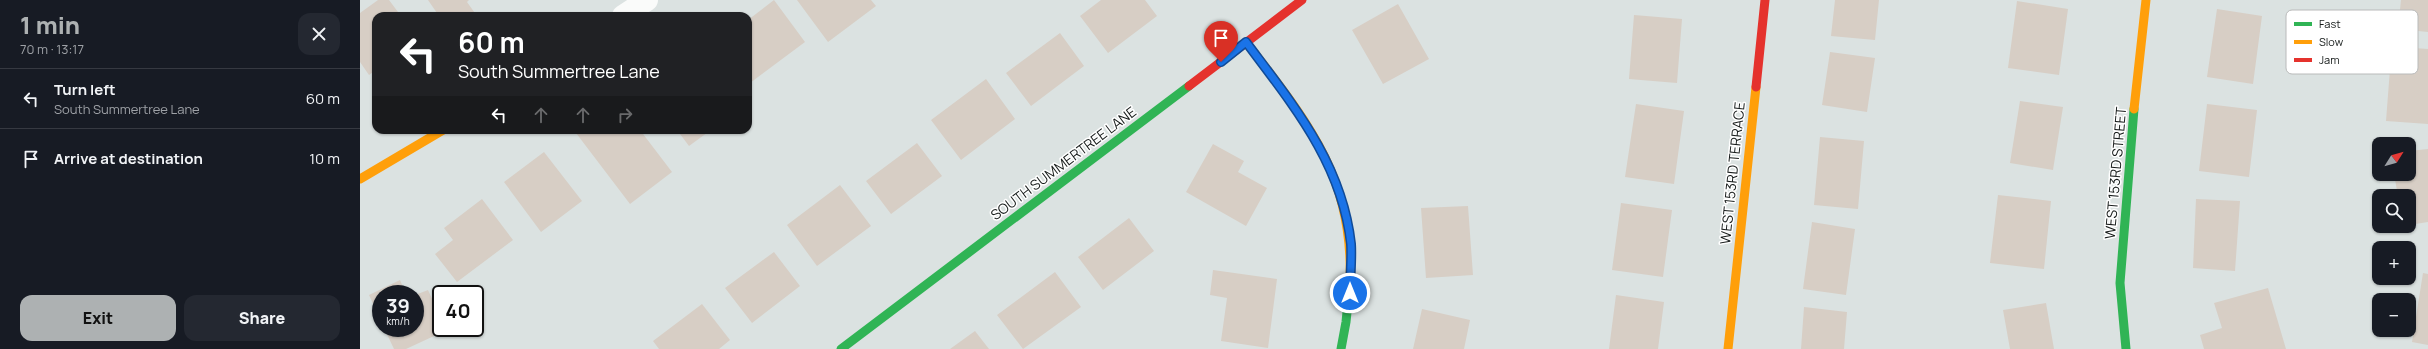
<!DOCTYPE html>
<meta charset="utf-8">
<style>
body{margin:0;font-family:Manrope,sans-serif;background:#242831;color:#f1f3f6;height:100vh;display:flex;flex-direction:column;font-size:15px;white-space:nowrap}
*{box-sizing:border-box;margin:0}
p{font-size:13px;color:#9ea1a6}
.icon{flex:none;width:22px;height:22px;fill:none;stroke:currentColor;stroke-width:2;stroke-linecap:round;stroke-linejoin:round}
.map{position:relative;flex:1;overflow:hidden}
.details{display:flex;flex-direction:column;background:#171b24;width:360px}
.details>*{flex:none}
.hud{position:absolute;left:12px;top:12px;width:380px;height:122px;border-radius:12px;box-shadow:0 1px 3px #0004;background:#202124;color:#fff;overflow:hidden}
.needle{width:26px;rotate:53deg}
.buttons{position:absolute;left:2012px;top:137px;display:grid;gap:8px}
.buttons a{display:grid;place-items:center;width:44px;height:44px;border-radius:8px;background:#171b24;box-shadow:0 1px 3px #0004;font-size:20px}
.speed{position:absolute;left:12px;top:285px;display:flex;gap:8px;font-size:20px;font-weight:700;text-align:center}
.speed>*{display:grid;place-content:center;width:52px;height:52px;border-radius:50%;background:#171b24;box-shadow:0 1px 3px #0004;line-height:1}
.speed small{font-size:10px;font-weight:400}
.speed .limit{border:2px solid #111;border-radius:6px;background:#fff;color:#111}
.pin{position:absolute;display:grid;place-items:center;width:34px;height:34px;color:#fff;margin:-41px -17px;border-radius:50% 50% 50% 0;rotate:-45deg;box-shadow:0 0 4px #0007}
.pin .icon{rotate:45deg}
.me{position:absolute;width:44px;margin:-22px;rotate:0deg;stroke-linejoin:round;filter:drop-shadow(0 0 3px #0008)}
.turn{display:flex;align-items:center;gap:14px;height:84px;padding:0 20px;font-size:18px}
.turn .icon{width:52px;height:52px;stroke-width:2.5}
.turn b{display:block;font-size:28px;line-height:34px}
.lanes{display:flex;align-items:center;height:38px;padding:0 20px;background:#0003;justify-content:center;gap:20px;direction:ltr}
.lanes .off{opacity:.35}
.round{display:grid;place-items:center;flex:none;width:42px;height:42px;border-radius:12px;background:#242831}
.overview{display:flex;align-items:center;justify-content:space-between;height:68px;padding:0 20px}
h1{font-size:24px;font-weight:800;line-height:30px;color:#adb1b2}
.primary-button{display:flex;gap:8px;margin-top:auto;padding:8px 20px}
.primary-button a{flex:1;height:46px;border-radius:12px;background:#adb1b2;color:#111;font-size:16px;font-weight:800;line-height:46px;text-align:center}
.primary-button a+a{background:#242831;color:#f1f3f6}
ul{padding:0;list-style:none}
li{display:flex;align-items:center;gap:12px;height:60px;padding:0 20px;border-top:1px solid #363941}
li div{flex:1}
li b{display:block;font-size:15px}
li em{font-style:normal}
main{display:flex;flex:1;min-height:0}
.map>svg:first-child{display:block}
.building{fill:#d7cec5}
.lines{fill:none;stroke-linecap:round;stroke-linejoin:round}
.street{stroke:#fafbfa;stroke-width:22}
.fast{stroke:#30b455;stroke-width:9}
.slow{stroke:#ff9f0a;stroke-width:9}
.jam{stroke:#e5322d;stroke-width:9}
.route-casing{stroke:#114b97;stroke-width:10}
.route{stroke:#1a73e8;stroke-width:7}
.labels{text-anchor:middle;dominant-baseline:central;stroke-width:3;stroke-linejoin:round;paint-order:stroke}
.street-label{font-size:14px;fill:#151a19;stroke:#fff}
.key{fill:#fff;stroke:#b9baba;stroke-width:1}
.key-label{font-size:11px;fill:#151a19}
</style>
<main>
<section class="details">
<div class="overview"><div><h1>1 min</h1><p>70 m · 13:17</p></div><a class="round"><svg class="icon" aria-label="close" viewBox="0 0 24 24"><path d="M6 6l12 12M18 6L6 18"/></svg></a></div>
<ul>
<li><svg class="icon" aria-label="left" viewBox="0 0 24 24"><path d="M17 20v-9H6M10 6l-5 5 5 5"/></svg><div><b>Turn left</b><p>South Summertree Lane</p></div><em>60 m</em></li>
<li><svg class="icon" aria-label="arrive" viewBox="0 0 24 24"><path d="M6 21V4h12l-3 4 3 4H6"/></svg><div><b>Arrive at destination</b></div><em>10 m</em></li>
</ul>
<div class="primary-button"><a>Exit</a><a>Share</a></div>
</section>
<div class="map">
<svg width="2068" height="349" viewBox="0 0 2068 349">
<rect width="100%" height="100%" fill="#dbe2e1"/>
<path class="building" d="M18 0H29L41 16H16V70L9 75 0 62V13Z
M68 0H109L107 2 117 16H79Z
M414 0 445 42 390 83 388 80V20Z
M437 0H511L516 6 468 42Z
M741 0H785L797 16 748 53 720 16Z
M1475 0H1519L1515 40 1471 36Z
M2041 0H2068V32L2038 29Z
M1657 1 1708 9 1699 75 1648 68Z
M1038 4 1069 59 1023 84 992 30Z
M1857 9 1902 16 1893 84 1847 77Z
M1274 15 1322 19 1317 83 1269 79Z
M700 33 724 66 671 106 646 73Z
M2040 47 2068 49V124L2026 121 2030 69 2039 70Z
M1470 52 1515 58 1507 112 1462 105Z
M626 79 655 119 601 160 571 120Z
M1660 101 1703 107 1693 170 1650 163Z
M1276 104 1324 111 1314 184 1265 177Z
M1847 104 1897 110 1889 177 1839 171Z
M221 130H280L312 172 270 204 216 133Z
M317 130H351L329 146Z
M1460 137 1504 141 1498 209 1454 205Z
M557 143 582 176 531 214 506 181Z
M853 144 884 161 878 172 907 188 886 226 826 192Z
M2068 149V222L2049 225V196H2038L2034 174H2049V151Z
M184 152 222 201 181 232 144 182Z
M480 185 511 226 457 266 427 225Z
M1638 195 1691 201 1684 269 1630 263Z
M122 199 153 240 97 282 75 254 93 240 84 228Z
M1836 199 1880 201 1875 271 1833 268Z
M1261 203 1312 210 1303 277 1252 270Z
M1108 206 1113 275 1066 278 1061 208Z
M769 218 794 251 743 290 718 257Z
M1452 222 1495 229 1486 295 1443 289Z
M414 252 440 286 392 323 365 288Z
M853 270 917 279 908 348 861 341 867 298 850 295Z
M695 272 721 307 663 349 637 315Z
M2063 273 2068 274V345L2052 342Z
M40 280 46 294H21V321L9 295Z
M1908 288 1926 349H1844L1840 335 1862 328 1854 303Z
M68 290 81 318V328L87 330 46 349H34L24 328H55V295Z
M1256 295 1304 302 1298 349H1249Z
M1686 303 1694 349H1650L1643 310Z
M342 304 370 340 359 349H299L293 341Z
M1444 307 1487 312 1484 349H1441Z
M1062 309 1110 320 1104 349H1053Z
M615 331 629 349H590Z"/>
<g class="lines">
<path class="street" d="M263 16 287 0"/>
<path class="fast" d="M481 349 829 86
M981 349 986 322 990 282
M1766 349 1760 283 1774 109"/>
<path class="slow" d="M886 42C946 120 994 176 990 282
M1774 109 1786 0
M0 179 83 130
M1368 349 1396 87"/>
<path class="jam" d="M829 86 942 0
M1396 87 1405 0"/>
</g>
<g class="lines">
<g class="route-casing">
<path id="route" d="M861 62 886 42C933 105 982 163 991 244 992 259 990 277 990 293"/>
</g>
<use href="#route" class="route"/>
</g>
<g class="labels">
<g class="street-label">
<text transform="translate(703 163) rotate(-37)">SOUTH SUMMERTREE LANE</text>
<text transform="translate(1372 173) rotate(-84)">WEST 153RD TERRACE</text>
<text transform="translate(1755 173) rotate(-85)">WEST 153RD STREET</text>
</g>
</g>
<rect x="1926" y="10" width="132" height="64" rx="6" class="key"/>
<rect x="1934" y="22" width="18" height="4" fill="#30b455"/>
<rect x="1934" y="40" width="18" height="4" fill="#ff9f0a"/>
<rect x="1934" y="58" width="18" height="4" fill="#e5322d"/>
<g class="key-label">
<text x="1959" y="28">Fast</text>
<text x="1959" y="46">Slow</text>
<text x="1959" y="64">Jam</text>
</g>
</svg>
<div class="buttons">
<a><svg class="needle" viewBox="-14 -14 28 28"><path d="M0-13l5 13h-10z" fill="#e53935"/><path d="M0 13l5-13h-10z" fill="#9ea1a6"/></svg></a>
<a><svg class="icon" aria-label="search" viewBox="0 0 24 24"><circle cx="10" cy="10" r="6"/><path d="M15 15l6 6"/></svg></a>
<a>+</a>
<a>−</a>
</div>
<div class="speed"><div>39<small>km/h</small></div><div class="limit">40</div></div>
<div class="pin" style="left:861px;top:62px;background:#d93025"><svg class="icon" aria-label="arrive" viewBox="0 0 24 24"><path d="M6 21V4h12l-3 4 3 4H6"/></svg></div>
<svg class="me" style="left:990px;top:293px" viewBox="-20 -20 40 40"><circle r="17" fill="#1a73e8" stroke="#fff" stroke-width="3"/><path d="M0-11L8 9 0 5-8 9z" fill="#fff"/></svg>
<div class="hud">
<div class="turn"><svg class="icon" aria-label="left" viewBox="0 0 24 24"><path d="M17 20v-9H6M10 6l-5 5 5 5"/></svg><div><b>60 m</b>South Summertree Lane</div></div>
<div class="lanes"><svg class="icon" aria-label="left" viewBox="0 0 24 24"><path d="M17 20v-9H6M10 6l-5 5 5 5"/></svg><svg class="icon off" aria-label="ahead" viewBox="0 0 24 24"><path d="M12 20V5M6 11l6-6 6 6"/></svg><svg class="icon off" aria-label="ahead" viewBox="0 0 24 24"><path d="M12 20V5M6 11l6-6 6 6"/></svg><svg class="icon off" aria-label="right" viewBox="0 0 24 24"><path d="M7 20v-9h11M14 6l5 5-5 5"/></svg></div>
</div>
</div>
</main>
